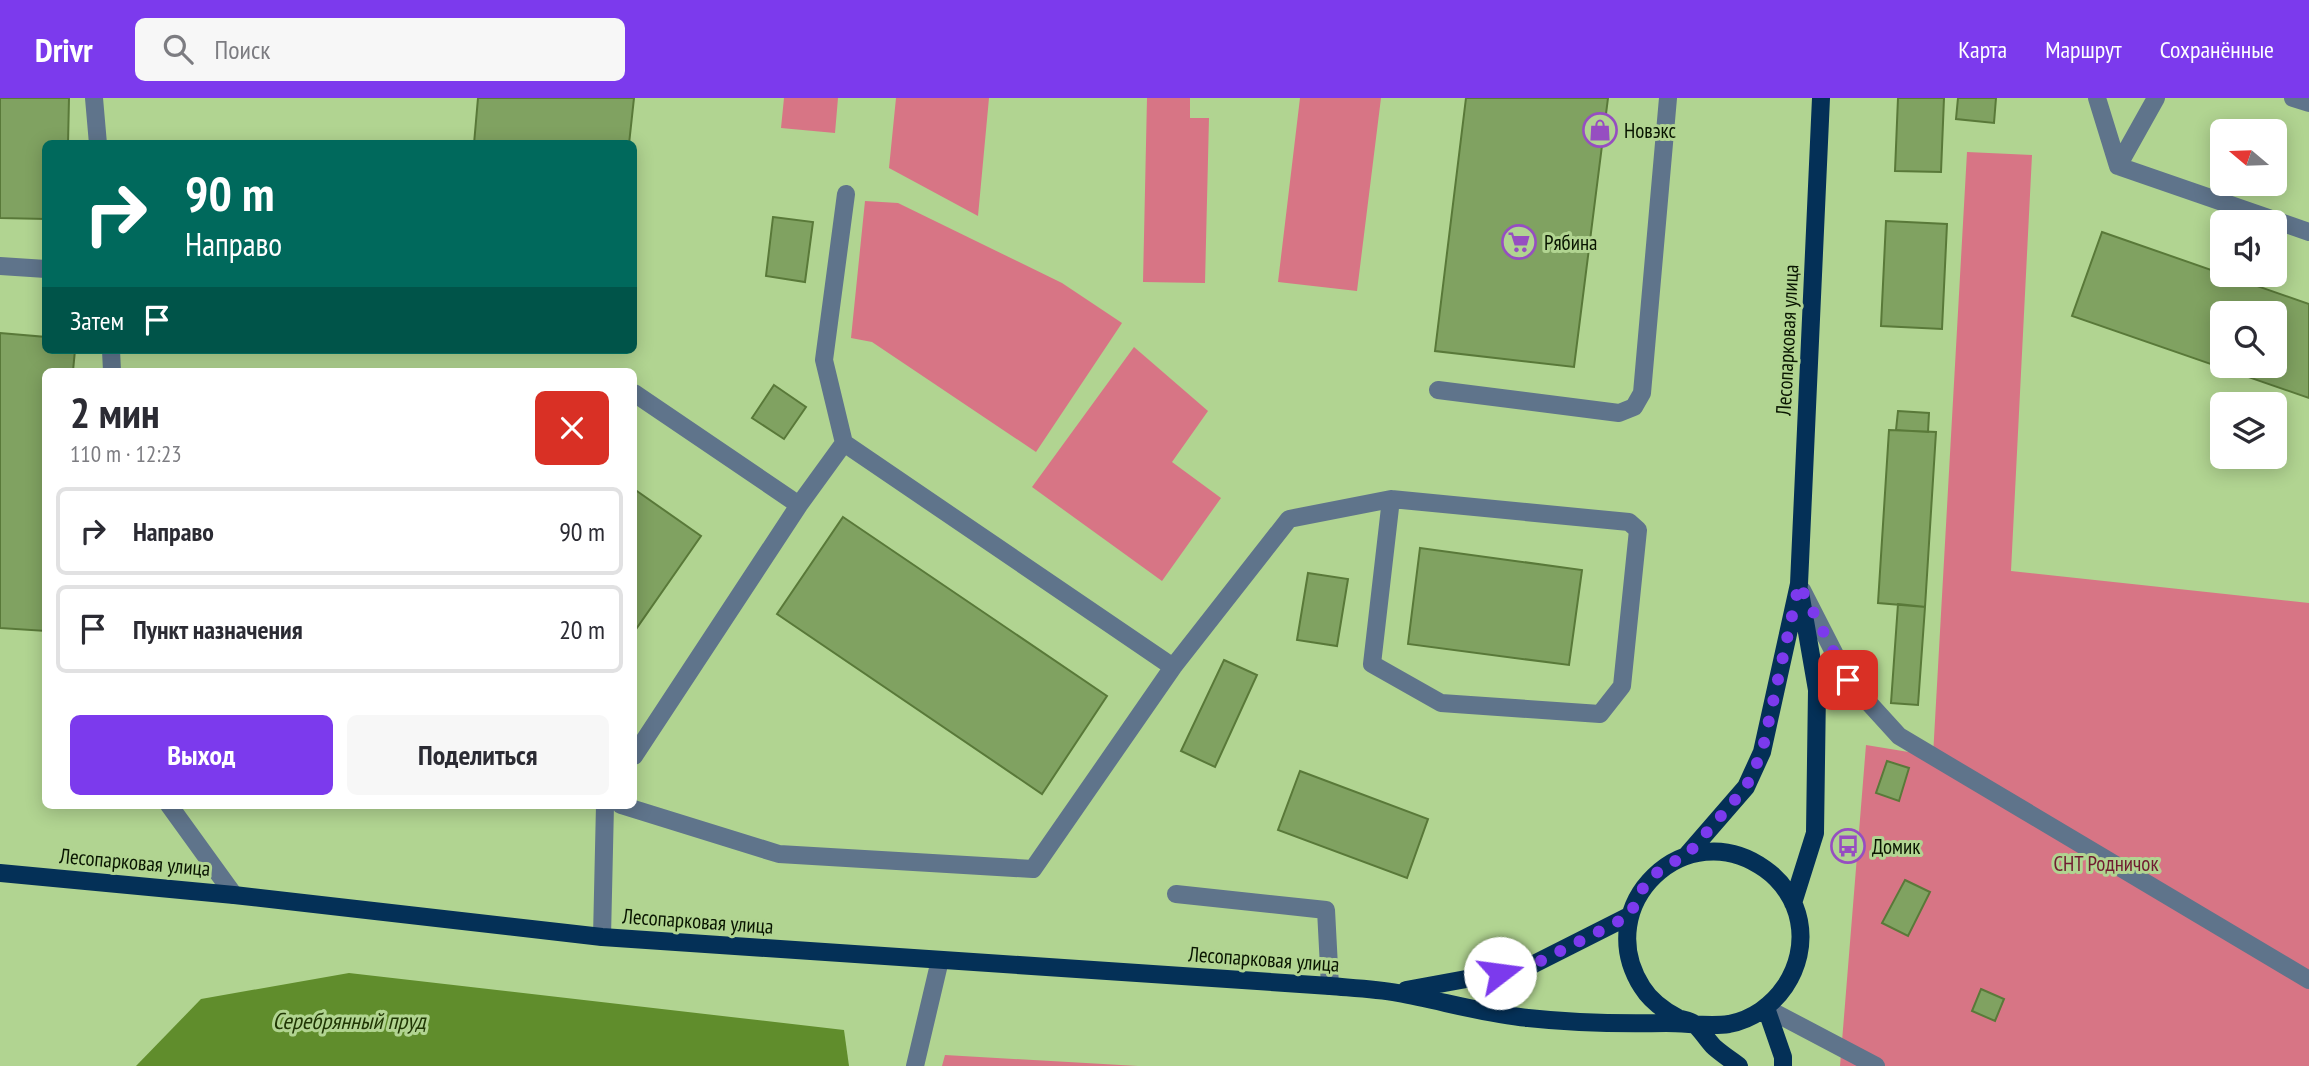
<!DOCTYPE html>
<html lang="ru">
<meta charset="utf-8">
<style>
body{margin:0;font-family:"PT Sans Narrow",sans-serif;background:#f7f7f7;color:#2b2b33;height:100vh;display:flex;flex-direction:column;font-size:26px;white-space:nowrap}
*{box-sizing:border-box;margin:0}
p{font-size:23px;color:#7c7c81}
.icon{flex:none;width:38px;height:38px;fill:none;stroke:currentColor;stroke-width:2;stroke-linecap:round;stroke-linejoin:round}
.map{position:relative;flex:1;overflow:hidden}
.details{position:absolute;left:42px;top:270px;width:595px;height:441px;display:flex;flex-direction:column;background:#fff;border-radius:10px;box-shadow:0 4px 18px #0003}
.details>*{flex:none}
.top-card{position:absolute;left:42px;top:42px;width:595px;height:214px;border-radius:10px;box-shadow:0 4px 18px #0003;background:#00695c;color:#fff;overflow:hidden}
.needle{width:46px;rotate:289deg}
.controls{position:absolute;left:2210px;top:21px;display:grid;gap:14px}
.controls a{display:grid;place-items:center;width:77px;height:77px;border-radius:10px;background:#fff;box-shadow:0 4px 18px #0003;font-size:35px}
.pin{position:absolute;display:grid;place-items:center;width:60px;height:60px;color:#fff;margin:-30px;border-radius:14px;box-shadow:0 4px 10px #0006}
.me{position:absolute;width:77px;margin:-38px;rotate:75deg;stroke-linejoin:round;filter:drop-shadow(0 0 5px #0008)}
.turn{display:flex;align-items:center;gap:24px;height:147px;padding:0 28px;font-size:32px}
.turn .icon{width:91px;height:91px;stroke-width:2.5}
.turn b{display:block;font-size:49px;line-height:60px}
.then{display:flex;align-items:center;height:66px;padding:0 28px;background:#0003;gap:14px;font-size:26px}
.round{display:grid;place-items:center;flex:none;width:74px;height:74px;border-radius:10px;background:#f7f7f7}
.summary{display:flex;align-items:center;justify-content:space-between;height:119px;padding:0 28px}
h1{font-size:42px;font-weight:700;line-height:52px}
.cta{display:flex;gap:14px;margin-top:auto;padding:14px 28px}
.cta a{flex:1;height:80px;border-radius:10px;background:#7c3aed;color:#fff;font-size:28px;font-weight:700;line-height:80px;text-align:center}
.cta a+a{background:#f7f7f7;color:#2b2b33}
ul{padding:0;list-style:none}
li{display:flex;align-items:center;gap:21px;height:88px;margin:0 14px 10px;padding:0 14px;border:4px solid #e1e1e2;border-radius:10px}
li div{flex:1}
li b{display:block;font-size:26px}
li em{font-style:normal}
header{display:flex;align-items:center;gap:42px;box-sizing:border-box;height:98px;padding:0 35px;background:#7c3aed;color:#fff}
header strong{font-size:33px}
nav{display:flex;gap:38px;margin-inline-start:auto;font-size:24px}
.search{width:490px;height:63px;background:#f7f7f7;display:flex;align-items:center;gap:18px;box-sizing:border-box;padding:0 24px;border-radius:10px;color:#7c7c81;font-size:26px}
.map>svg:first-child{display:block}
.green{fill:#d77585}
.water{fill:#608d2c}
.building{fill:#80a261;stroke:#597939;stroke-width:2;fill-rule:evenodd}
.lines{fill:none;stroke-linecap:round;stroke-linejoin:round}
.minor{stroke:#5f748b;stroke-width:18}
.major{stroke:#043057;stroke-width:18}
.route{stroke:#7c3aed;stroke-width:12;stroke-dasharray:0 21.6}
.labels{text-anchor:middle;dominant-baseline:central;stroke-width:6;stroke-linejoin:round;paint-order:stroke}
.poi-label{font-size:21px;fill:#091500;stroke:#b1d491;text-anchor:start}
.street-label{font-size:21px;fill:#091500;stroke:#b1d491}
.park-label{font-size:21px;fill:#701b30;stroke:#b1d491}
.water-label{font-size:23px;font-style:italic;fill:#213704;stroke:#b1d491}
</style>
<header>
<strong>Drivr</strong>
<div class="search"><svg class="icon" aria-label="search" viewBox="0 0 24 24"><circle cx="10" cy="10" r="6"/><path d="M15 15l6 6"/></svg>Поиск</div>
<nav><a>Карта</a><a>Маршрут</a><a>Сохранённые</a></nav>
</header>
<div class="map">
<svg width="2309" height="968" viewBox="0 0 2309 968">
<rect width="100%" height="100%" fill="#b1d491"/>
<path class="green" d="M784 0H838L835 35 781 30Z
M896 0H989L978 118 889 70Z
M1147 0H1190V20H1209L1205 185 1143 184Z
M1300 0H1381L1357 193 1278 184Z
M1967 54 2032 57 2011 473 2309 505V968H1840L1866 647 1933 658Z
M865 103 898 105 1062 185 1122 225 1036 354 872 244 851 240Z
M1134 249 1208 313 1172 364 1221 400 1162 483 1032 389Z
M945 957 1138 968H942Z"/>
<path class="water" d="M349 875 844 932 849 968H136L201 901Z"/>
<path class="building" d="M0 0H69L68 46H46V121L0 120Z
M478 0H634L629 46H474Z
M1466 0H1608L1574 269 1435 253Z
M1898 0H1944L1941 74 1895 73Z
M1958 0H1996L1994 25 1956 21Z
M773 119 813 124 805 184 766 178Z
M1886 123 1947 126 1942 231 1881 228Z
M2102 134 2309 206V300L2072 218ZM2222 215H2275V268H2222Z
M0 235 46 239V252H75L73 273H46V533L0 530Z
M774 287 806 309 784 341 752 320Z
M1898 313 1929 315 1928 334 1896 332Z
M1889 332 1936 334 1925 509 1878 505Z
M634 391 701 438 634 534Z
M843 419 1107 598 1042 696 777 516Z
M1420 450 1582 472 1569 567 1408 546Z
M1308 475 1348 481 1337 548 1297 542Z
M1898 506 1925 509 1918 607 1891 605Z
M1224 562 1257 577 1215 669 1181 653Z
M1887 663 1909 670 1899 703 1876 695Z
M1300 673 1428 721 1407 780 1278 732Z
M1905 782 1930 794 1908 838 1882 825Z
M1981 891 2004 901 1995 923 1972 913Z"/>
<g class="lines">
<path class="minor" d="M94 0 98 46
M2097 0 2118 68 2309 134
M2293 0 2309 5
M2118 68 2156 0
M0 168 46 171
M111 252 112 273
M1438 292 1619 315 1634 309 1642 295 1668 0
M844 345 824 262 846 96
M1802 492 1848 582 1899 638 2309 882
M1173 569 1289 421 1391 401 1629 424 1638 432 1622 588 1600 616 1441 605 1372 566 1391 401
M634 658 799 407
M169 707 234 797
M621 707 779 756 1033 771 1173 569 844 345 799 407 634 295
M1176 796 1326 812 1330 888
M602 839 605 707
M1766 910 1876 968
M915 968 940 862"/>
<path class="major" d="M1687 757 1746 689 1762 654 1799 486 1821 0
M0 775 234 797 602 839 1330 888C1353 890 1376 891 1398 895 1442 903 1485 916 1528 920 1574 925 1620 926 1666 925 1687 925 1709 929 1729 926 1776 917 1808 869 1799 823 1795 802 1782 783 1765 771 1686 714 1590 807 1642 889 1650 902 1665 913 1678 920 1683 922 1689 922 1693 925 1701 931 1707 942 1714 949 1722 956 1731 962 1739 968
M1793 805 1815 735 1817 592 1800 494
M1406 892 1526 870 1629 818
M1766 910 1783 959V968"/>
</g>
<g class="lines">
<path class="route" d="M1500 875 1527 870 1629 818 1644 788 1654 777 1665 768 1687 757 1746 689 1762 654 1799 486 1848 582"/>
</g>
<defs>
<g id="shop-ring" transform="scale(1.75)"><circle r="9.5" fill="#b1d491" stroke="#964ec1" stroke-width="1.5"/><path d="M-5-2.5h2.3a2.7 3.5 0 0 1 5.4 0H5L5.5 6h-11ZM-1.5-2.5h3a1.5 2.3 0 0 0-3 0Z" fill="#964ec1"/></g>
<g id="supermarket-ring" transform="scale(1.75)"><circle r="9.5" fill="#b1d491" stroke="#964ec1" stroke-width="1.5"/><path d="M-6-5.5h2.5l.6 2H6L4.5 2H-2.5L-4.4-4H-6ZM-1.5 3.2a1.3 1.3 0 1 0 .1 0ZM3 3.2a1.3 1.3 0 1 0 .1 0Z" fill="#964ec1"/></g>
<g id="bus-ring" transform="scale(1.75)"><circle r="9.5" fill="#b1d491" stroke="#964ec1" stroke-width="1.5"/><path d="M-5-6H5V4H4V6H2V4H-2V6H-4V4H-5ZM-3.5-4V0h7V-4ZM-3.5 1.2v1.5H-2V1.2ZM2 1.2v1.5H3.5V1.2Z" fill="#964ec1"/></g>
</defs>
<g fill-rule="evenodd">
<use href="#shop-ring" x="1600" y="32"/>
<use href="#supermarket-ring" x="1519" y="144"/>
<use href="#bus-ring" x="1848" y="748"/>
</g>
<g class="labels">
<g class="poi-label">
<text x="1624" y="32">Новэкс</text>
<text x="1544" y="144">Рябина</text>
<text x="1872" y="748">Домик</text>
</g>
<g class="street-label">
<text transform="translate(1787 242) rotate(-87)">Лесопарковая улица</text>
<text transform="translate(135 764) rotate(5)">Лесопарковая улица</text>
<text transform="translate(698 823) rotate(4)">Лесопарковая улица</text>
<text transform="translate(1264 861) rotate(4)">Лесопарковая улица</text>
</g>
<g class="park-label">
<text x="2106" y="765">СНТ Родничок</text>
</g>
<g class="water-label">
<text x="349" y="922">Серебрянный пруд</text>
</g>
</g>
</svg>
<div class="controls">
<a><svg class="needle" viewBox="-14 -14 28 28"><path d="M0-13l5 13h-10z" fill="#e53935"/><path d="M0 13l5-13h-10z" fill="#7c7c81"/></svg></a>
<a><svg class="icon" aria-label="sound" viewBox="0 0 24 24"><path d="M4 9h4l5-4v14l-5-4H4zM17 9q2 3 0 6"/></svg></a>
<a><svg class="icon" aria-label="search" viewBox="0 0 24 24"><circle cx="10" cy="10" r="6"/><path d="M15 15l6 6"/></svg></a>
<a><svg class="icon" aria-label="layers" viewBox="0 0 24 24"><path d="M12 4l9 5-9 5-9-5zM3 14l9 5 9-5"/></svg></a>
</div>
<div class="pin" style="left:1848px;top:582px;background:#d93025"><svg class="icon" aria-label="arrive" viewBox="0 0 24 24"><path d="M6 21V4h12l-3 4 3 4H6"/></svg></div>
<svg class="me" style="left:1500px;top:875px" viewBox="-20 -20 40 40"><circle r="19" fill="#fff"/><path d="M0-13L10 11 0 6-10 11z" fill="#7c3aed"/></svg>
<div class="top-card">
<div class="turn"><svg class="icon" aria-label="right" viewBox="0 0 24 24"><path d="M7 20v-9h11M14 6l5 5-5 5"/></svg><div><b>90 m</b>Направо</div></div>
<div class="then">Затем<svg class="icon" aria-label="arrive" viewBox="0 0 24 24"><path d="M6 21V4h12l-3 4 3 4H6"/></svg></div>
</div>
<section class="details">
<div class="summary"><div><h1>2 мин</h1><p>110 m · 12:23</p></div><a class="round" style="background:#d93025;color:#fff"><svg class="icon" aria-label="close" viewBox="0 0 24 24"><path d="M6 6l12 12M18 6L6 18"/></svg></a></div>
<ul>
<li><svg class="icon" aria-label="right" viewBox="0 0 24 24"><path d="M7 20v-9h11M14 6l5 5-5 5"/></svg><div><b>Направо</b></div><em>90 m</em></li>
<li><svg class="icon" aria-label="arrive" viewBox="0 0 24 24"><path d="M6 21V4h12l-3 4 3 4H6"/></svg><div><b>Пункт назначения</b></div><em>20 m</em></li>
</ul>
<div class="cta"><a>Выход</a><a>Поделиться</a></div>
</section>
</div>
